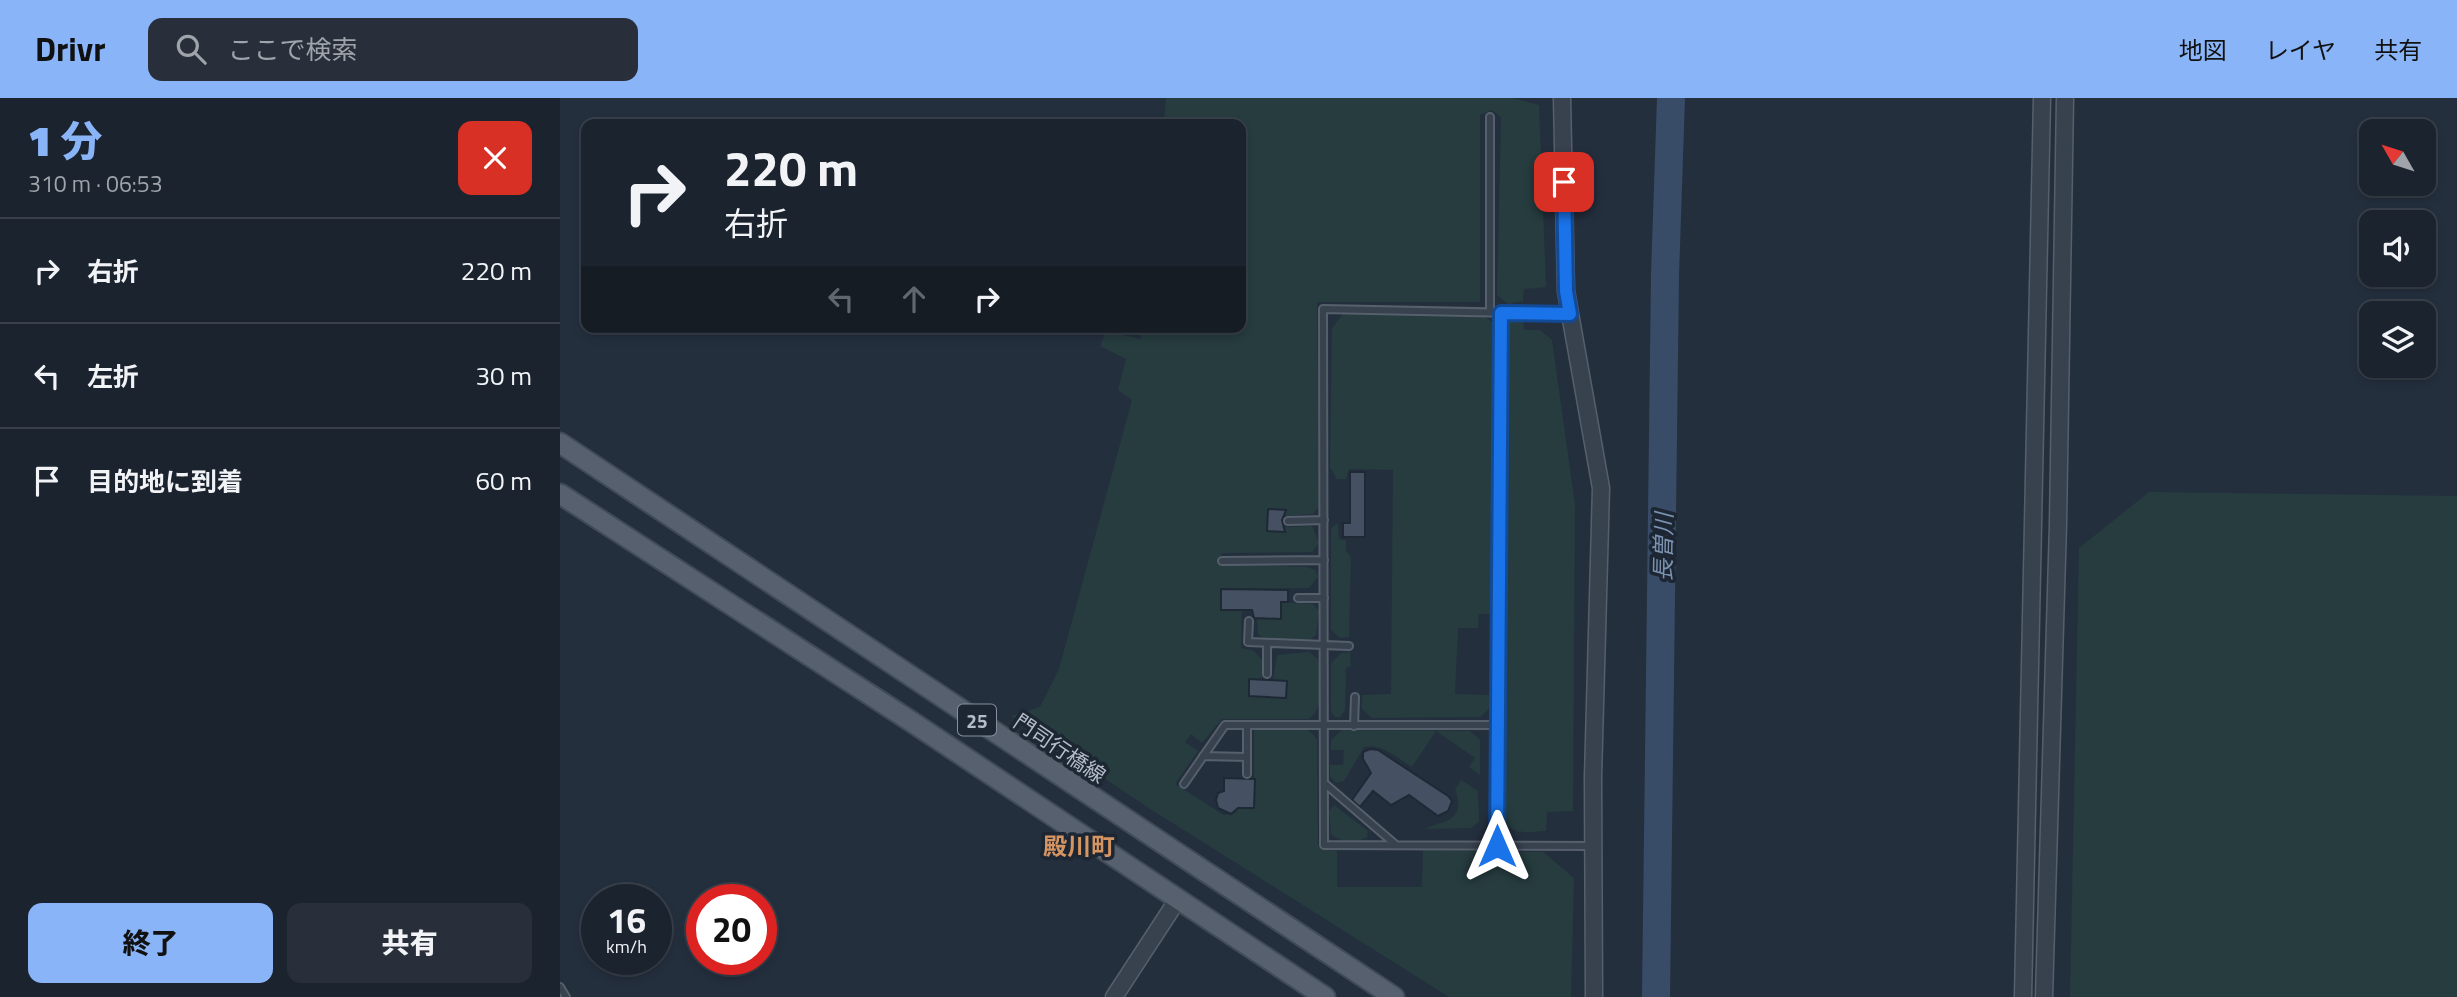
<!DOCTYPE html>
<html lang="ja">
<meta charset="utf-8">
<style>
body{margin:0;font-family:"Titillium Web","Noto Sans JP",sans-serif;background:#282f3a;color:#f1f3f6;height:100vh;display:flex;flex-direction:column;font-size:26px;white-space:nowrap}
*{box-sizing:border-box;margin:0}
p{font-size:23px;color:#a0a4aa}
.icon{flex:none;width:38px;height:38px;fill:none;stroke:currentColor;stroke-width:2;stroke-linecap:round;stroke-linejoin:round}
.map{position:relative;flex:1;overflow:hidden}
.drawer{display:flex;flex-direction:column;background:#1b232e;width:560px}
.drawer>*{flex:none}
.guide{position:absolute;left:21px;top:21px;width:665px;height:214px;border-radius:14px;box-shadow:0 4px 10px #0003,0 0 0 2px #39404a;background:#1b232e;color:#f1f3f6;overflow:hidden}
.needle{width:46px;rotate:309deg}
.controls{position:absolute;left:1799px;top:21px;display:grid;gap:14px}
.controls a{display:grid;place-items:center;width:77px;height:77px;border-radius:14px;background:#1b232e;box-shadow:0 4px 10px #0003,0 0 0 2px #39404a;font-size:35px}
.speed{position:absolute;left:21px;top:786px;display:flex;gap:14px;font-size:35px;font-weight:700;text-align:center}
.speed>*{display:grid;place-content:center;width:91px;height:91px;border-radius:50%;background:#1b232e;box-shadow:0 4px 10px #0003,0 0 0 2px #39404a;line-height:1}
.speed small{font-size:18px;font-weight:400}
.speed .limit{border:10px solid #d22;background:#fff;color:#111}
.pin{position:absolute;display:grid;place-items:center;width:60px;height:60px;color:#fff;margin:-30px;border-radius:14px;box-shadow:0 4px 10px #0006}
.me{position:absolute;width:77px;margin:-38px;rotate:0deg;stroke-linejoin:round;filter:drop-shadow(0 0 5px #0008)}
.turn{display:flex;align-items:center;gap:24px;height:147px;padding:0 28px;font-size:32px}
.turn .icon{width:91px;height:91px;stroke-width:2.5}
.turn b{display:block;font-size:49px;line-height:60px}
.lanes{display:flex;align-items:center;height:66px;padding:0 28px;background:#0003;justify-content:center;gap:35px;direction:ltr}
.lanes .off{opacity:.35}
.round{display:grid;place-items:center;flex:none;width:74px;height:74px;border-radius:14px;background:#282f3a}
.summary{display:flex;align-items:center;justify-content:space-between;height:119px;padding:0 28px}
h1{font-size:42px;font-weight:800;line-height:52px;color:#8ab4f8}
.button{display:flex;gap:14px;margin-top:auto;padding:14px 28px}
.button a{flex:1;height:80px;border-radius:14px;background:#8ab4f8;color:#111;font-size:28px;font-weight:800;line-height:80px;text-align:center}
.button a+a{background:#282f3a;color:#f1f3f6}
ul{padding:0;list-style:none}
li{display:flex;align-items:center;gap:21px;height:105px;padding:0 28px;border-top:2px solid #39404a}
li div{flex:1}
li b{display:block;font-size:26px}
li em{font-style:normal}
header{display:flex;align-items:center;gap:42px;box-sizing:border-box;height:98px;padding:0 35px;background:#8ab4f8;color:#111}
header strong{font-size:33px}
nav{display:flex;gap:38px;margin-inline-start:auto;font-size:24px}
.search{width:490px;height:63px;background:#282f3a;display:flex;align-items:center;gap:18px;box-sizing:border-box;padding:0 24px;border-radius:14px;color:#a0a4aa;font-size:26px}
main{display:flex;flex:1;min-height:0}
.map>svg:first-child{display:block}
.green{fill:#263c3f}
.lines{fill:none;stroke-linecap:round;stroke-linejoin:round}
.river{stroke:#394c67;stroke-width:28}
.building{fill:#455162;stroke:#1f2835;stroke-width:2}
.service-casing{stroke:#565f6c;stroke-width:10}
.tertiary-casing{stroke:#565f6c;stroke-width:19}
.primary-casing{stroke:#414a57;stroke-width:23}
.service{stroke:#38414e;stroke-width:6}
.tertiary{stroke:#38414e;stroke-width:16}
.primary{stroke:#56606e;stroke-width:19}
.route-casing{stroke:#114b97;stroke-width:18}
.route{stroke:#1a73e8;stroke-width:12}
.labels{text-anchor:middle;dominant-baseline:central;stroke-width:7;stroke-linejoin:round;paint-order:stroke}
.shield{fill:#1d2633;stroke:#878f9c;stroke-width:2}
.shield-label{font-size:19px;font-weight:bold;fill:#b4bcc9}
.street-label{font-size:21px;fill:#b4bcc9;stroke:#1d2633}
.water-label{font-size:23px;font-style:italic;fill:#7c92b1;stroke:#1d2633}
.quarter-label{font-size:24px;font-weight:bold;fill:#d59563;stroke:#1d2633}
</style>
<header>
<strong>Drivr</strong>
<div class="search"><svg class="icon" aria-label="search" viewBox="0 0 24 24"><circle cx="10" cy="10" r="6"/><path d="M15 15l6 6"/></svg>ここで検索</div>
<nav><a>地図</a><a>レイヤ</a><a>共有</a></nav>
</header>
<main>
<section class="drawer">
<div class="summary"><div><h1>1 分</h1><p>310 m · 06:53</p></div><a class="round" style="background:#d93025;color:#fff"><svg class="icon" aria-label="close" viewBox="0 0 24 24"><path d="M6 6l12 12M18 6L6 18"/></svg></a></div>
<ul>
<li><svg class="icon" aria-label="right" viewBox="0 0 24 24"><path d="M7 20v-9h11M14 6l5 5-5 5"/></svg><div><b>右折</b></div><em>220 m</em></li>
<li><svg class="icon" aria-label="left" viewBox="0 0 24 24"><path d="M17 20v-9H6M10 6l-5 5 5 5"/></svg><div><b>左折</b></div><em>30 m</em></li>
<li><svg class="icon" aria-label="arrive" viewBox="0 0 24 24"><path d="M6 21V4h12l-3 4 3 4H6"/></svg><div><b>目的地に到着</b></div><em>60 m</em></li>
</ul>
<div class="button"><a>終了</a><a>共有</a></div>
</section>
<div class="map">
<svg width="1897" height="899" viewBox="0 0 1897 899">
<rect width="100%" height="100%" fill="#242f3e"/>
<path class="green" d="M606 0H952L979 7 986 189 964 191 963 203 948 206 937 197 941 19 932 12 920 17V204H757L759 409 753 416 726 418V412L708 411 707 433 724 434 725 429 752 428 759 445 752 454 662 455 661 466 747 469 755 472 758 479 749 490 662 491 661 511 682 512 681 550 694 553 702 562V582H689V598L726 599 727 583 713 582 717 557 749 554 758 561C759 581 767 609 748 621H662L642 645 631 636 625 644 638 653 615 686 664 717 675 715 678 710H694V629C713 629 747 622 757 642L758 747 761 751 777 752V789H862L863 752 983 754 1014 780 1011 899H889L595 714 451 618 480 609 499 571 572 302 558 292 566 261 540 248 546 234 581 241 583 229H681V26H604Z
M783 216 924 218 933 225 930 516H919L918 530H898L895 596 930 597 931 608 921 619 812 620 802 611V597L831 596 833 372 789 371 786 381H777L770 369 772 230Z
M955 218H963L964 232H980L992 242 1015 407 1013 713 987 714 986 733C967 734 947 739 942 716L946 229Z
M1589 394 1897 398V899H1510L1519 450Z
M778 425 779 441 786 442V453L791 459 789 539 780 540 771 532V430Z
M721 504 753 506 759 513 756 537 751 541 705 542 698 536 697 520 721 521Z
M790 554 791 568 786 570 785 612 780 619H775L771 614V565L781 555Z
M782 632 910 633 920 642V677L909 669 915 660 876 633 852 669C837 660 822 645 804 649L784 683 776 685 770 678V667H783L784 652H771V642Z
M901 682 918 693 919 724 911 730 864 731C888 722 906 722 895 691Z
M774 707 808 733 807 739C797 745 779 744 771 736L769 713Z"/>
<g class="lines">
<path class="river" d="M1096 899 1105 177 1111 0"/>
</g>
<path class="building" d="M790 374H805V439H783V425H790Z
M708 411 726 412 722 422 725 434 707 433Z
M661 491 728 492V504H721V521L694 520 692 512H661Z
M689 581 727 583 726 600 689 598Z
M810 651 818 652 888 698 892 703 888 713 878 718 849 697 831 707 813 693 800 709 792 702 811 675 803 661V654Z
M664 680 695 681 694 710H678L671 716 658 710 656 702 658 695 664 693Z"/>
<g class="lines">
<g class="service-casing">
<path id="service" d="M930 214V19
M1009 216 763 211 764 747 1032 748
M728 423 764 422
M662 463 764 462
M738 500H764
M689 523 688 544 789 548
M707 576V545
M794 628 795 599
M643 658 687 659V627
M687 659V676
M764 685 836 747
M624 686 665 627H938
M937 748 941 215
M0 889 6 899"/>
</g>
<g class="tertiary-casing">
<path id="tertiary" d="M1002 0 1006 193 1041 390 1033 679 1034 899
M554 899 618 801
M1463 899 1482 0
M1484 899 1498 426 1505 0"/>
</g>
<g class="primary-casing">
<path id="primary" d="M0 345 834 899
M0 396 349 622 765 899"/>
</g>
<use href="#service" class="service"/>
<use href="#tertiary" class="tertiary"/>
<use href="#primary" class="primary"/>
</g>
<g class="lines">
<g class="route-casing">
<path id="route" d="M937 748 941 215 1010 216 1006 193 1004 84"/>
</g>
<use href="#route" class="route"/>
</g>
<g class="labels">
<rect class="shield" x="398" y="606.5" width="38" height="31" rx="5"/>
<g class="shield-label">
<text x="417" y="622">25</text>
</g>
<g class="street-label">
<text transform="translate(500 650) rotate(34)">門司行橋線</text>
</g>
<g class="water-label">
<text transform="translate(1103 449) rotate(-89)">長曽川</text>
</g>
<g class="quarter-label">
<text x="519" y="748">殿川町</text>
</g>
</g>
</svg>
<div class="controls">
<a><svg class="needle" viewBox="-14 -14 28 28"><path d="M0-13l5 13h-10z" fill="#e53935"/><path d="M0 13l5-13h-10z" fill="#a0a4aa"/></svg></a>
<a><svg class="icon" aria-label="sound" viewBox="0 0 24 24"><path d="M4 9h4l5-4v14l-5-4H4zM17 9q2 3 0 6"/></svg></a>
<a><svg class="icon" aria-label="layers" viewBox="0 0 24 24"><path d="M12 4l9 5-9 5-9-5zM3 14l9 5 9-5"/></svg></a>
</div>
<div class="speed"><div>16<small>km/h</small></div><div class="limit">20</div></div>
<div class="pin" style="left:1004px;top:84px;background:#d93025"><svg class="icon" aria-label="arrive" viewBox="0 0 24 24"><path d="M6 21V4h12l-3 4 3 4H6"/></svg></div>
<svg class="me" style="left:937px;top:748px" viewBox="-20 -20 40 40"><path d="M0-17L14 15 0 8-14 15z" fill="#1a73e8" stroke="#fff" stroke-width="4"/></svg>
<div class="guide">
<div class="turn"><svg class="icon" aria-label="right" viewBox="0 0 24 24"><path d="M7 20v-9h11M14 6l5 5-5 5"/></svg><div><b>220 m</b>右折</div></div>
<div class="lanes"><svg class="icon off" aria-label="left" viewBox="0 0 24 24"><path d="M17 20v-9H6M10 6l-5 5 5 5"/></svg><svg class="icon off" aria-label="ahead" viewBox="0 0 24 24"><path d="M12 20V5M6 11l6-6 6 6"/></svg><svg class="icon" aria-label="right" viewBox="0 0 24 24"><path d="M7 20v-9h11M14 6l5 5-5 5"/></svg></div>
</div>
</div>
</main>
